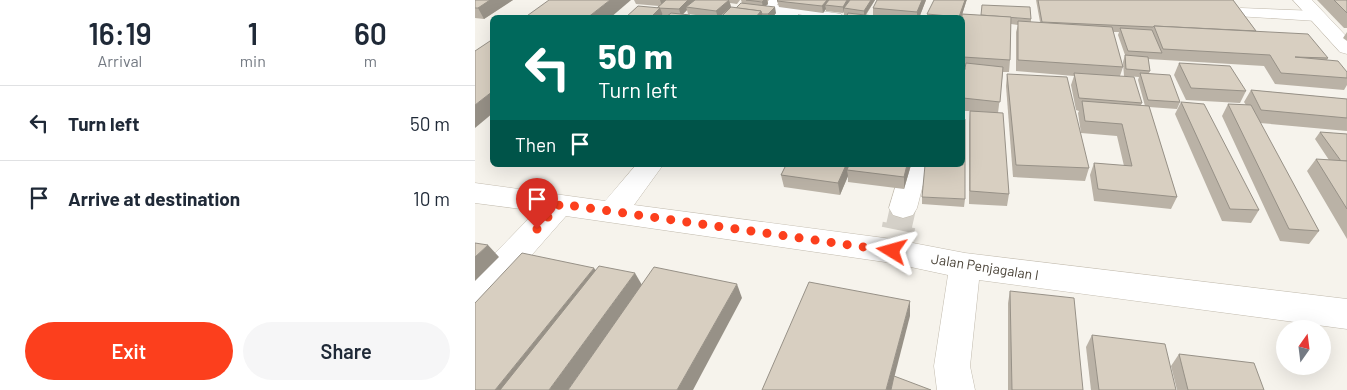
<!DOCTYPE html>
<style>
:root{--surface:#fff;--page:#f6f6f7;--text:#1f2937;--muted:#747a83;--line:#e0e1e3;--accent:#fc3f1d}
body{margin:0;font-family:Barlow,sans-serif;background:var(--page);color:var(--text);height:100vh;display:flex;flex-direction:column;font-size:19px;white-space:nowrap}
*{box-sizing:border-box;margin:0}
p{font-size:16px;color:var(--muted)}
.icon{flex:none;width:28px;height:28px;fill:none;stroke:currentColor;stroke-width:2;stroke-linecap:round;stroke-linejoin:round}
.map{position:relative;flex:1;overflow:hidden}
.side{display:flex;flex-direction:column;background:var(--surface);width:475px}
.side>*{flex:none}
.banner{position:absolute;left:15px;top:15px;width:475px;height:152px;border-radius:8px;box-shadow:0 5px 20px #0002;background:#00695c;color:#fff;overflow:hidden}
.needle{width:32px;rotate:14deg}
.fabs{position:absolute;left:801px;top:320px;display:grid;gap:10px}
.fabs a{display:grid;place-items:center;width:55px;height:55px;border-radius:50%;background:var(--surface);box-shadow:0 5px 20px #0002;font-size:25px}
.pin{position:absolute;display:grid;place-items:center;width:42px;height:42px;color:#fff;margin:-51px -21px;border-radius:50% 50% 50% 0;rotate:-45deg;box-shadow:0 0 5px #0007}
.pin .icon{rotate:45deg}
.me{position:absolute;width:55px;margin:-28px;rotate:278deg;stroke-linejoin:round;filter:drop-shadow(0 0 4px #0008)}
.turn{display:flex;align-items:center;gap:18px;height:105px;padding:0 25px;font-size:22px}
.turn .icon{width:65px;height:65px;stroke-width:2.5}
.turn b{display:block;font-size:35px;line-height:42px}
.then{display:flex;align-items:center;height:48px;padding:0 25px;background:#0003;gap:10px;font-size:19px}
.eta{display:flex;justify-content:space-evenly;align-items:center;height:85px;text-align:center}
.eta b{font-size:30px;font-weight:600;line-height:35px}
.primary-button{display:flex;gap:10px;margin-top:auto;padding:10px 25px}
.primary-button a{flex:1;height:58px;border-radius:30px;background:var(--accent);color:#fff;font-size:20px;font-weight:600;line-height:58px;text-align:center}
.primary-button a+a{background:var(--page);color:var(--text)}
ul{padding:0;list-style:none}
li{display:flex;align-items:center;gap:15px;height:75px;padding:0 25px;border-top:1px solid var(--line)}
li div{flex:1}
li b{display:block;font-size:19px}
li em{font-style:normal}
main{display:flex;flex:1;min-height:0}
.map>svg:first-child{display:block}
.lines{fill:none;stroke-linecap:round;stroke-linejoin:round}
.minor-tunnel-far1{stroke:#d4d0c8;stroke-width:26;stroke-dasharray:26 12;stroke-linecap:butt}
.minor-tunnel{stroke:#d4d0c8;stroke-width:33;stroke-dasharray:33 16;stroke-linecap:butt}
.service-casing{stroke:#c2bbae;stroke-width:1}
.minor-casing{stroke:#c2bbae;stroke-width:1}
.service{fill:#fff;fill-rule:evenodd}
.minor{fill:#fff;fill-rule:evenodd}
.wall{fill:#bab2a6;fill-rule:evenodd}
.shaded-wall{fill:#979187}
.building{fill:#d8cfc1;stroke:#979187}
.route{stroke:#fc3f1d;stroke-width:9;stroke-dasharray:0 16.2}
.labels{text-anchor:middle;stroke-width:5;stroke-linejoin:round;paint-order:stroke}
.street-label{font-size:14px;fill:#4b4439;stroke:#fff}
</style>
<main>
<section class="side">
<div class="eta">
<div><b>16:19</b><p>Arrival</p></div>
<div><b>1</b><p>min</p></div>
<div><b>60</b><p>m</p></div>
</div>
<ul>
<li><svg class="icon" aria-label="left" viewBox="0 0 24 24"><path d="M17 20v-9H6M10 6l-5 5 5 5"/></svg><div><b>Turn left</b></div><em>50 m</em></li>
<li><svg class="icon" aria-label="arrive" viewBox="0 0 24 24"><path d="M6 21V4h12l-3 4 3 4H6"/></svg><div><b>Arrive at destination</b></div><em>10 m</em></li>
</ul>
<div class="primary-button"><a>Exit</a><a>Share</a></div>
</section>
<div class="map">
<svg width="872" height="390" viewBox="0 0 872 390">
<rect width="100%" height="100%" fill="#f6f3ec"/>
<g class="lines">
<polyline class="minor-tunnel-far1" points="424,226 428,208"/>
<polyline class="minor-tunnel" points="423,230 424,225"/>
<defs>
<polygon id="service" points="766,8 842,11 848,13 850,16 848,19 842,21 761,16 758,13 761,10"/>
<g id="minor">
<path d="M288 0H306L302 5 360 13 366 14 369 18C350 18 294 23 283 7Z"/>
<polygon points="818,0 837,0 872,37 872,54 865,52"/>
<polygon points="161,165 188,165 159,205 417,239 490,253 872,299 872,329 504,280 495,366 500,390 462,390 459,366 473,275 417,263 91,216 12,306 0,310 0,274 61,211 0,203 0,183 130,201"/>
<polygon points="427,165 453,165 442,208 438,215 428,218 418,215 414,208"/>
</g>
</defs>
<use href="#service" class="service-casing"/>
<use href="#minor" class="minor-casing"/>
<use href="#service" class="service"/>
<use href="#minor" class="minor"/>
</g>
<g class="wall">
<polygon points="0,0 38,0 9,19 0,18"/>
<polygon points="159,0 265,0 262,4 255,3 256,7 244,18 213,14 212,10 207,15 215,15 216,18 190,18 193,15 188,15 182,8 184,6 161,4"/>
<polygon points="266,0 294,0 293,1 293,4 291,6 301,13 297,18 245,18 261,8 267,3"/>
<polygon points="303,0 400,0 391,15 398,16 398,8 451,0 444,18 371,18 372,15 369,15 369,12 368,13 351,11 351,9 348,13 304,7 302,1"/>
<path d="M561 0H758L781 31 853 58 852 60 872 72V85L869 90 800 84 789 66 673 59 675 71 674 73 705 102 702 109 674 107 702 197 696 209 619 201 615 175 619 163 649 166 642 136 606 133 603 113 604 111 601 110 596 85 599 76 541 71V32L543 25 536 24 535 60 534 72H528L523 113 534 194 532 206 494 204V123L495 111H488L487 14 556 19V22H565ZM638 32H644L643 35 650 55 648 62 649 76 664 77 663 80 670 106 666 105 667 103 645 76 648 67Z"/>
<polygon points="842,0 872,0 872,28 869,28"/>
<polygon points="491,2 486,18 452,18 452,14"/>
<polygon points="872,32 872,41 868,38"/>
<polygon points="704,63 771,91 765,103 711,100 699,75"/>
<polygon points="532,74 614,168 610,181 538,177 531,86"/>
<polygon points="776,90 872,99 872,131 785,123 844,231 834,244 805,241 747,116 753,104 771,105 769,102"/>
<polygon points="706,102 784,210 776,223 747,221 700,114"/>
<polygon points="845,132 872,134 872,239 832,171 841,159 854,160 840,139"/>
<polygon points="290,165 436,165 429,189 373,182 373,176 365,195 309,187 306,175 310,167"/>
<polygon points="447,197 490,199 489,207 447,204"/>
<polygon points="535,291 608,390 533,390 533,303"/>
<polygon points="617,335 701,390 616,390 611,347"/>
<polygon points="704,354 789,390 702,390 696,366"/>
</g>
<g class="shaded-wall">
<polygon points="15,0 38,0 9,19 3,8"/>
<polygon points="135,0 156,0 135,18 112,18"/>
<polygon points="185,0 195,0 187,6"/>
<polygon points="213,0 221,0 211,7 212,10 206,16 204,9"/>
<polygon points="254,0 256,7 243,18 241,11"/>
<polygon points="289,0 292,0 293,4 288,8 287,2"/>
<polygon points="352,0 357,0 350,5 351,9 348,13 347,6"/>
<polygon points="372,0 377,0 369,8 368,13 368,7"/>
<polygon points="396,0 400,0 389,17 389,11"/>
<polygon points="447,0 451,0 444,18 442,18 442,12"/>
<polygon points="490,0 492,0 491,2 486,18 484,18"/>
<polygon points="300,7 301,13 297,18 294,18 293,14"/>
<polygon points="185,8 189,18 175,18"/>
<polygon points="286,11 288,18 280,18"/>
<polygon points="18,91 18,113 0,128 0,105"/>
<polygon points="371,165 377,165 372,170 373,176 365,195 363,183"/>
<polygon points="432,165 436,165 429,189 429,177"/>
<polygon points="13,245 24,257 0,281 0,257"/>
<polygon points="119,268 128,280 42,390 20,390"/>
<polygon points="160,273 167,285 93,390 74,390"/>
<polygon points="262,284 267,298 218,390 202,390"/>
<polygon points="435,301 435,316 416,390 411,390"/>
</g>
<g class="building">
<polygon points="0,0 15,0 3,8 0,8"/>
<polygon points="74,0 135,0 112,18 49,18"/>
<polygon points="191,0 213,0 204,9 182,8"/>
<polygon points="220,0 254,0 241,11 211,7"/>
<polygon points="271,0 289,0 287,2"/>
<polygon points="303,0 352,0 347,6 302,1"/>
<polygon points="354,0 372,0 368,7 350,5"/>
<polygon points="375,0 396,0 389,11 369,8"/>
<polygon points="402,0 447,0 442,12 398,8"/>
<polygon points="459,0 490,0 484,17 452,14"/>
<polygon points="563,0 758,0 781,31 679,26 678,27 567,22"/>
<polygon points="859,0 872,0 872,13"/>
<polygon points="266,3 300,7 293,14 287,14 286,11 261,8"/>
<polygon points="507,5 555,7 556,19 506,15"/>
<polygon points="163,6 185,8 175,18 150,18"/>
<polygon points="256,7 286,11 280,18 245,18"/>
<polygon points="196,13 215,15 213,18 190,18"/>
<polygon points="373,13 407,17 371,18"/>
<polygon points="487,14 536,17 535,60 488,57"/>
<polygon points="323,15 348,18 321,18"/>
<polygon points="226,16 237,18 225,18"/>
<polygon points="543,21 637,27 648,67 543,60"/>
<polygon points="679,26 833,34 853,58 820,57 863,61 872,72 872,78 806,73 795,55 688,49"/>
<polygon points="645,28 677,30 687,53 653,51"/>
<polygon points="18,39 18,91 0,105 0,51"/>
<polygon points="650,55 673,57 675,71 651,69"/>
<polygon points="491,63 528,67 525,102 488,98 488,78"/>
<polygon points="704,63 755,66 771,91 716,88"/>
<polygon points="488,67 490,68 488,78"/>
<polygon points="599,73 659,77 667,103 604,98"/>
<polygon points="665,73 695,75 705,102 673,100"/>
<polygon points="532,74 592,77 614,168 541,165"/>
<polygon points="776,90 872,99 872,118 786,110"/>
<polygon points="607,101 674,106 702,197 623,189 619,163 657,166 647,124 610,121"/>
<polygon points="706,102 729,104 784,210 755,209"/>
<polygon points="753,104 776,105 844,231 814,229"/>
<polygon points="495,111 528,113 534,194 495,191"/>
<polygon points="488,119 490,119 490,199 447,197 450,165 488,165"/>
<polygon points="845,132 872,134 872,161 866,161"/>
<polygon points="841,159 872,161 872,209"/>
<polygon points="311,165 371,165 363,183 306,175"/>
<polygon points="374,165 432,165 429,177 372,170"/>
<polygon points="0,243 13,245 0,257"/>
<polygon points="47,253 119,268 20,390 0,390 0,303"/>
<polygon points="124,266 160,273 74,390 25,390"/>
<polygon points="179,267 262,284 202,390 93,390"/>
<polygon points="334,282 435,301 411,390 287,390"/>
<polygon points="535,291 599,298 608,390 537,390"/>
<polygon points="617,335 690,344 701,390 624,390"/>
<polygon points="704,354 779,363 789,390 713,390"/>
<polygon points="419,376 456,390 416,390"/>
</g>
<g class="lines">
<polyline class="route" points="62,229 85,204 417,251"/>
</g>
<g class="labels">
<g class="street-label">
<text transform="translate(510 267) rotate(9)" y="5">Jalan Penjagalan I</text>
</g>
</g>
</svg>
<div class="fabs">
<a><svg class="needle" viewBox="-14 -14 28 28"><path d="M0-13l5 13h-10z" fill="#e53935"/><path d="M0 13l5-13h-10z" fill="#747a83"/></svg></a>
</div>
<div class="pin" style="left:62px;top:229px;background:#d93025"><svg class="icon" aria-label="arrive" viewBox="0 0 24 24"><path d="M6 21V4h12l-3 4 3 4H6"/></svg></div>
<svg class="me" style="left:417px;top:251px" viewBox="-20 -20 40 40"><path d="M0-17L14 15 0 8-14 15z" fill="#fc3f1d" stroke="#fff" stroke-width="4"/></svg>
<div class="banner">
<div class="turn"><svg class="icon" aria-label="left" viewBox="0 0 24 24"><path d="M17 20v-9H6M10 6l-5 5 5 5"/></svg><div><b>50 m</b>Turn left</div></div>
<div class="then">Then<svg class="icon" aria-label="arrive" viewBox="0 0 24 24"><path d="M6 21V4h12l-3 4 3 4H6"/></svg></div>
</div>
</div>
</main>
